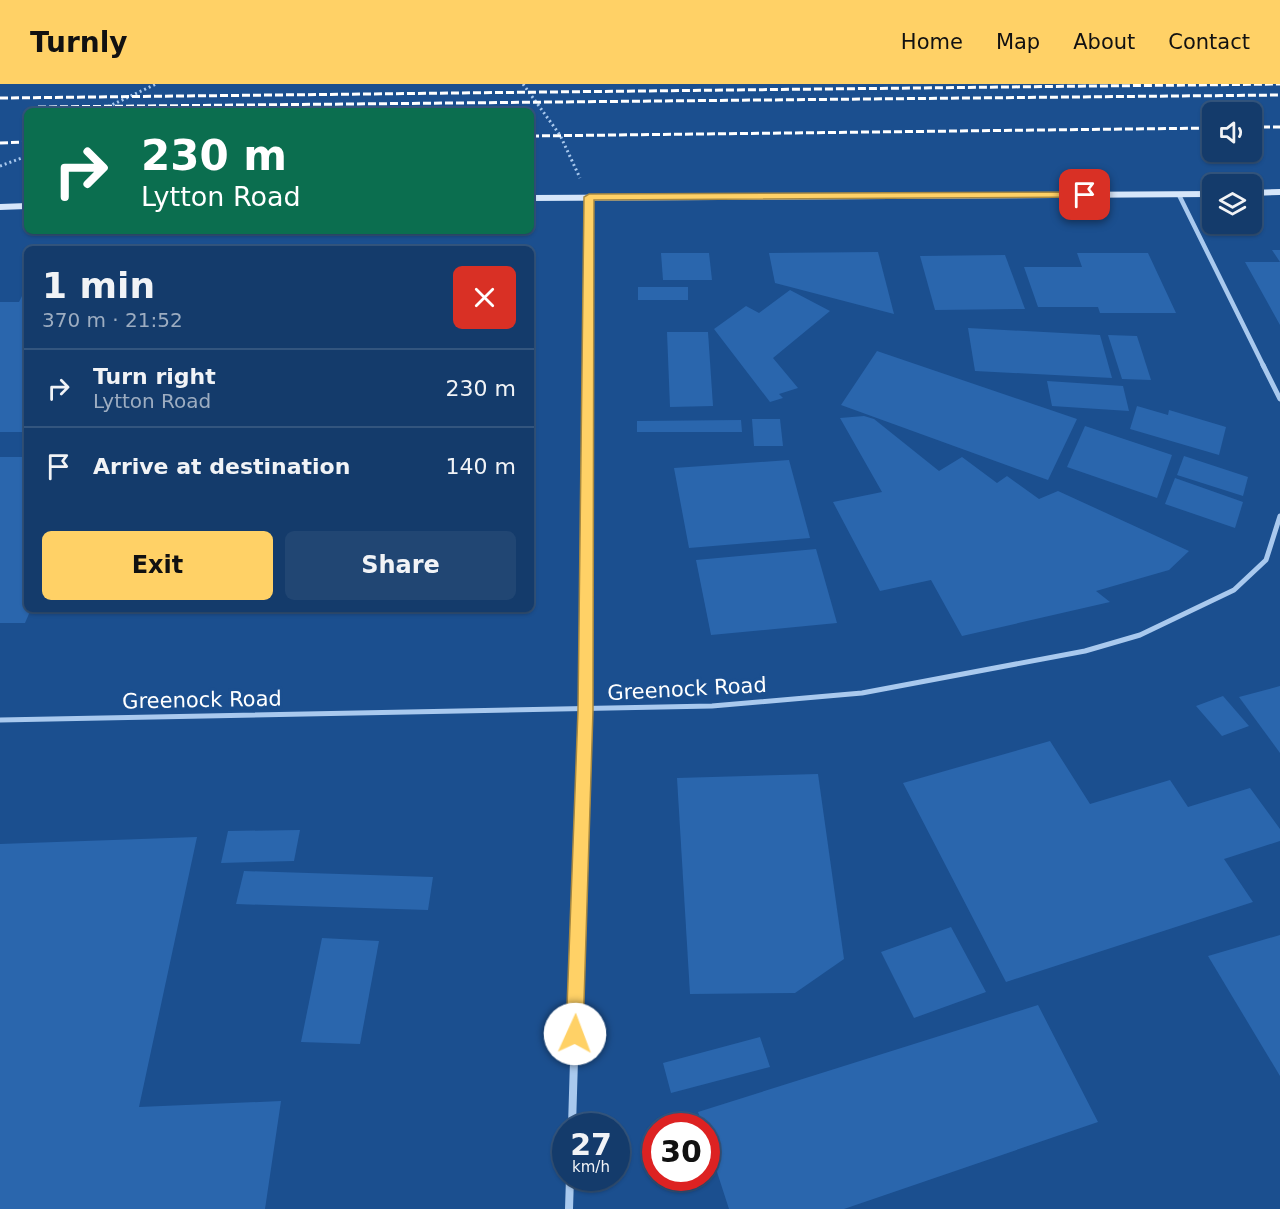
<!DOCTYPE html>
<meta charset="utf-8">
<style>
:root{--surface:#143b6b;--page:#214673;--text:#f1f3f6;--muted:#9dadc1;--line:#33557e;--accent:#ffd166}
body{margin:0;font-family:"DejaVu Sans",sans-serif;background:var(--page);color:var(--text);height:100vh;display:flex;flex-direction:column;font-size:22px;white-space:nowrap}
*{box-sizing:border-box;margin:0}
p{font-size:20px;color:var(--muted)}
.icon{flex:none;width:33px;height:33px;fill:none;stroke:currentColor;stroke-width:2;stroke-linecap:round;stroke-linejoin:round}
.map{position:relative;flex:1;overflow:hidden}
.drawer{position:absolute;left:24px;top:162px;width:510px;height:366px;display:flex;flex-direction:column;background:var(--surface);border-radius:9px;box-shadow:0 2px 4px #0004,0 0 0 2px var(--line)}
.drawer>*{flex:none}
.guide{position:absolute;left:24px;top:24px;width:510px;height:126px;border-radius:9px;box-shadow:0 2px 4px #0004,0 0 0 2px var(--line);background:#0b6e4f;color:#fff;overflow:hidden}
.buttons{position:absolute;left:1202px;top:18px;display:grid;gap:12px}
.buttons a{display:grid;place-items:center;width:60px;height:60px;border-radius:9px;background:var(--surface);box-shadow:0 2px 4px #0004,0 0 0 2px var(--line);font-size:30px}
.speed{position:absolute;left:552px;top:1029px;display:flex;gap:12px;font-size:30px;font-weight:700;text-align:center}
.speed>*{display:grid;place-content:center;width:78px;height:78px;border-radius:50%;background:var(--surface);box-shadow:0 2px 4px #0004,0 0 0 2px var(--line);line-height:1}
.speed small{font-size:15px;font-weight:400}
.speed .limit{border:9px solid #d22;background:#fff;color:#111}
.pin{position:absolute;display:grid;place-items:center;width:51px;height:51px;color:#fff;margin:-26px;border-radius:12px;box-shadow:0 3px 9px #0006}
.me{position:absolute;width:66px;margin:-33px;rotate:2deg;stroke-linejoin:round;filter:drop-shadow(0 0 4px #0008)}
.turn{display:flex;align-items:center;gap:21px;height:126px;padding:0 18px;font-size:27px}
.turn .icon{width:78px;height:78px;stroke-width:2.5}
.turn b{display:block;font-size:42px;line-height:51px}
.round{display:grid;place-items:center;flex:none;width:63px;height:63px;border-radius:9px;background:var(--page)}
.summary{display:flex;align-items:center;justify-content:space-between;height:102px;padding:0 18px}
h1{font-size:36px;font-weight:800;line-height:45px}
.primary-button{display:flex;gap:12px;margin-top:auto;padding:12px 18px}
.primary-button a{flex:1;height:69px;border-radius:9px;background:var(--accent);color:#111;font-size:24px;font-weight:800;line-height:69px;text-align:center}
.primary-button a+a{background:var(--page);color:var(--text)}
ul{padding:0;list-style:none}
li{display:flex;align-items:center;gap:18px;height:78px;padding:0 18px;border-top:2px solid var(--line)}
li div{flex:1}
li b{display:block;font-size:22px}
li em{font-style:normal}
header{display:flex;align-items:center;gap:36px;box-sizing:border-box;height:84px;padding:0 30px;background:var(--accent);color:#111}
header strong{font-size:28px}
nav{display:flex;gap:33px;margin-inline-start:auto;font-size:21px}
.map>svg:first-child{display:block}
.building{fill:#2a66ad}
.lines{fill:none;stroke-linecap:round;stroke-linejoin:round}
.path{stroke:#a9c9ee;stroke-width:3;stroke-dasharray:2 3;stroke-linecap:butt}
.street-far2{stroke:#a9c9ee;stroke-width:4.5}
.street-far1{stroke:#a9c9ee;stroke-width:5}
.street{stroke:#a9c9ee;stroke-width:8}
.secondary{fill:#d6e6fa;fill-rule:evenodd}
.rail{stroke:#fff;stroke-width:3;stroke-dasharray:8 3;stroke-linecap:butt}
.route{fill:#ffd166;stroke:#a68842;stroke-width:1.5}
.labels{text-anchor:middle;stroke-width:6;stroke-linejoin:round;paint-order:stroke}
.street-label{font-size:21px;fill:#fff;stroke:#1b4f8f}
</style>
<header>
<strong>Turnly</strong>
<nav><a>Home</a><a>Map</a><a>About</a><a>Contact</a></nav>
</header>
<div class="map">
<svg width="1280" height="1125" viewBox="0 0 1280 1125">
<rect width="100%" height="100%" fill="#1b4f8f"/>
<g class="building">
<polygon points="1272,166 1280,166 1280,241 1245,178 1280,178"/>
<polygon points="878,168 894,230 775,199 769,169"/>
<polygon points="661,169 709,169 712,196 663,196"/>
<polygon points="1077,169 1148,169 1176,229 1100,229 1098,223 1038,223 1024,183 1082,183"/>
<polygon points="1005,171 1025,225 935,226 920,172"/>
<polygon points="27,202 27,348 0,348 0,218 19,218"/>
<rect x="638" y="203" width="50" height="13"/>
<polygon points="790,206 830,227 773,274 798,304 779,310 783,314 770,318 714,245 746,222 759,229"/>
<polygon points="968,244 1100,251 1112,294 975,287"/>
<polygon points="667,248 708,248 713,322 670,323"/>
<polygon points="1108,251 1137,252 1151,296 1122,295"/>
<polygon points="877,267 1077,335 1048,396 841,321"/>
<polygon points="1047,297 1123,302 1129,327 1052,322"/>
<polygon points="1137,322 1168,331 1169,326 1226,343 1219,371 1130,345"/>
<polygon points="864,332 874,335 939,387 962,373 997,399 1007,392 1039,415 1058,407 1189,467 1169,486 1096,507 1110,518 962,552 931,496 880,507 833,418 882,408 840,334"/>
<polygon points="752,335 780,335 783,362 754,362"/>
<polygon points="741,336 742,348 637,348 637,337"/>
<polygon points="1085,342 1172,371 1157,414 1067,383"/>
<polygon points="1184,372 1248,393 1243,412 1177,391"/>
<polygon points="0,373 27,373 27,525 31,525 25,539 0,539"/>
<polygon points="789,376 810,454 689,464 674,384"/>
<polygon points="1175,394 1243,418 1235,444 1165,420"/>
<polygon points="816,465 837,539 711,551 696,476"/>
<polygon points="1280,602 1280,669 1239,613"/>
<polygon points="1223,612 1249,642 1222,652 1196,622"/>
<polygon points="1050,657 1090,720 1170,696 1188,723 1250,704 1280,745 1280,757 1224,775 1253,818 1006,898 903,699"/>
<polygon points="818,690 844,875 795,909 690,910 677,694"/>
<polygon points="300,746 294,777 221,779 228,747"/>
<polygon points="197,753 139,1023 281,1017 265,1125 0,1125 0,760"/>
<polygon points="244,787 433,793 428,826 236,820"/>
<polygon points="951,843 986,908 914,934 881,868"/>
<polygon points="1280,851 1280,992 1208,872"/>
<polygon points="322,854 379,857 360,960 301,958"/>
<polygon points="1038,921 1098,1038 844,1125 729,1125 706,1054 706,1042 703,1042 698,1028"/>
<polygon points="760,953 770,983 671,1009 663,979"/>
</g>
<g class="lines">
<g class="path">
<polyline points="523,0 560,51 580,94"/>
<polyline points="99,27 156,0"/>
<polyline points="0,82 27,72"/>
</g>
<g class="street-far2">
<polyline points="1179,111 1264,283"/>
<polyline points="588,283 589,113"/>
</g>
<g class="street-far1">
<polyline points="1263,281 1280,315"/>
<polyline points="0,636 712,622 862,609 1085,567 1140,551 1234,506 1266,476 1280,432"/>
<polyline points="584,649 588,281"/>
</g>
<g class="street">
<polyline points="572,1042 584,648"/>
<polyline points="569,1125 570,1094"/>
</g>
<g class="secondary">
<polygon points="1280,105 1280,111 1251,112 1251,106"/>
<polygon points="1212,107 1212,113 531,117 531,111"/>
<polygon points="27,119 27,125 0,126 0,120"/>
</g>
<g class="rail">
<polyline points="0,14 1280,0"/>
<polyline points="38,23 1280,11"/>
<polyline points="1251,43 1280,43"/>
<polyline points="531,52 1212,44"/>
<polyline points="0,59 27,58"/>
</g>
</g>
<polygon class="route" points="1085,108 1090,111 1088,113 594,116 593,626 583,950 581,956 575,959 569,956 566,950 578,626 584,113 589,110"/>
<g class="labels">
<g class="street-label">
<text transform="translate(687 605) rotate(-3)" y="7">Greenock Road</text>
<text transform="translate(202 616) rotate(-1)" y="7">Greenock Road</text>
</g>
</g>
</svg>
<div class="buttons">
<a><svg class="icon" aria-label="sound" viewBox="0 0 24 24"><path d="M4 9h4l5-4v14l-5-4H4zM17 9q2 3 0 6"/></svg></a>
<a><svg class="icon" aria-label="layers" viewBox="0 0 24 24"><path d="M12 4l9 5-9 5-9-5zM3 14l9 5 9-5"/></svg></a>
</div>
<div class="speed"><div>27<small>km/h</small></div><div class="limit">30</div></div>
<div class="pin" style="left:1085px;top:111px;background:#d93025"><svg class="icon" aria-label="arrive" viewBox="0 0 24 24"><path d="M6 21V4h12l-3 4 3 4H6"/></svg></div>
<svg class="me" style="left:575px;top:950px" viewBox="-20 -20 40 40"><circle r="19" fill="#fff"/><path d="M0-13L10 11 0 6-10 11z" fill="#ffd166"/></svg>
<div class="guide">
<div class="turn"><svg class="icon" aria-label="right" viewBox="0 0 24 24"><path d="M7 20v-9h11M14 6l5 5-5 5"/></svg><div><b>230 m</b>Lytton Road</div></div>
</div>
<section class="drawer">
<div class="summary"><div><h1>1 min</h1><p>370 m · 21:52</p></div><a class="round" style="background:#d93025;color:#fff"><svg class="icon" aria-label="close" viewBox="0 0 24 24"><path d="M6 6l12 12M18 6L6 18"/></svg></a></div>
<ul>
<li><svg class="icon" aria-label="right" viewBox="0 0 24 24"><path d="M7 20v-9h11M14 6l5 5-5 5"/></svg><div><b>Turn right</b><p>Lytton Road</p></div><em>230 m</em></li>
<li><svg class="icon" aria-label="arrive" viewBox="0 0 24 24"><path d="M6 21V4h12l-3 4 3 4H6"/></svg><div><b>Arrive at destination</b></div><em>140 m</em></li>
</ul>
<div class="primary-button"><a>Exit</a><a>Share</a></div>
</section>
</div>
